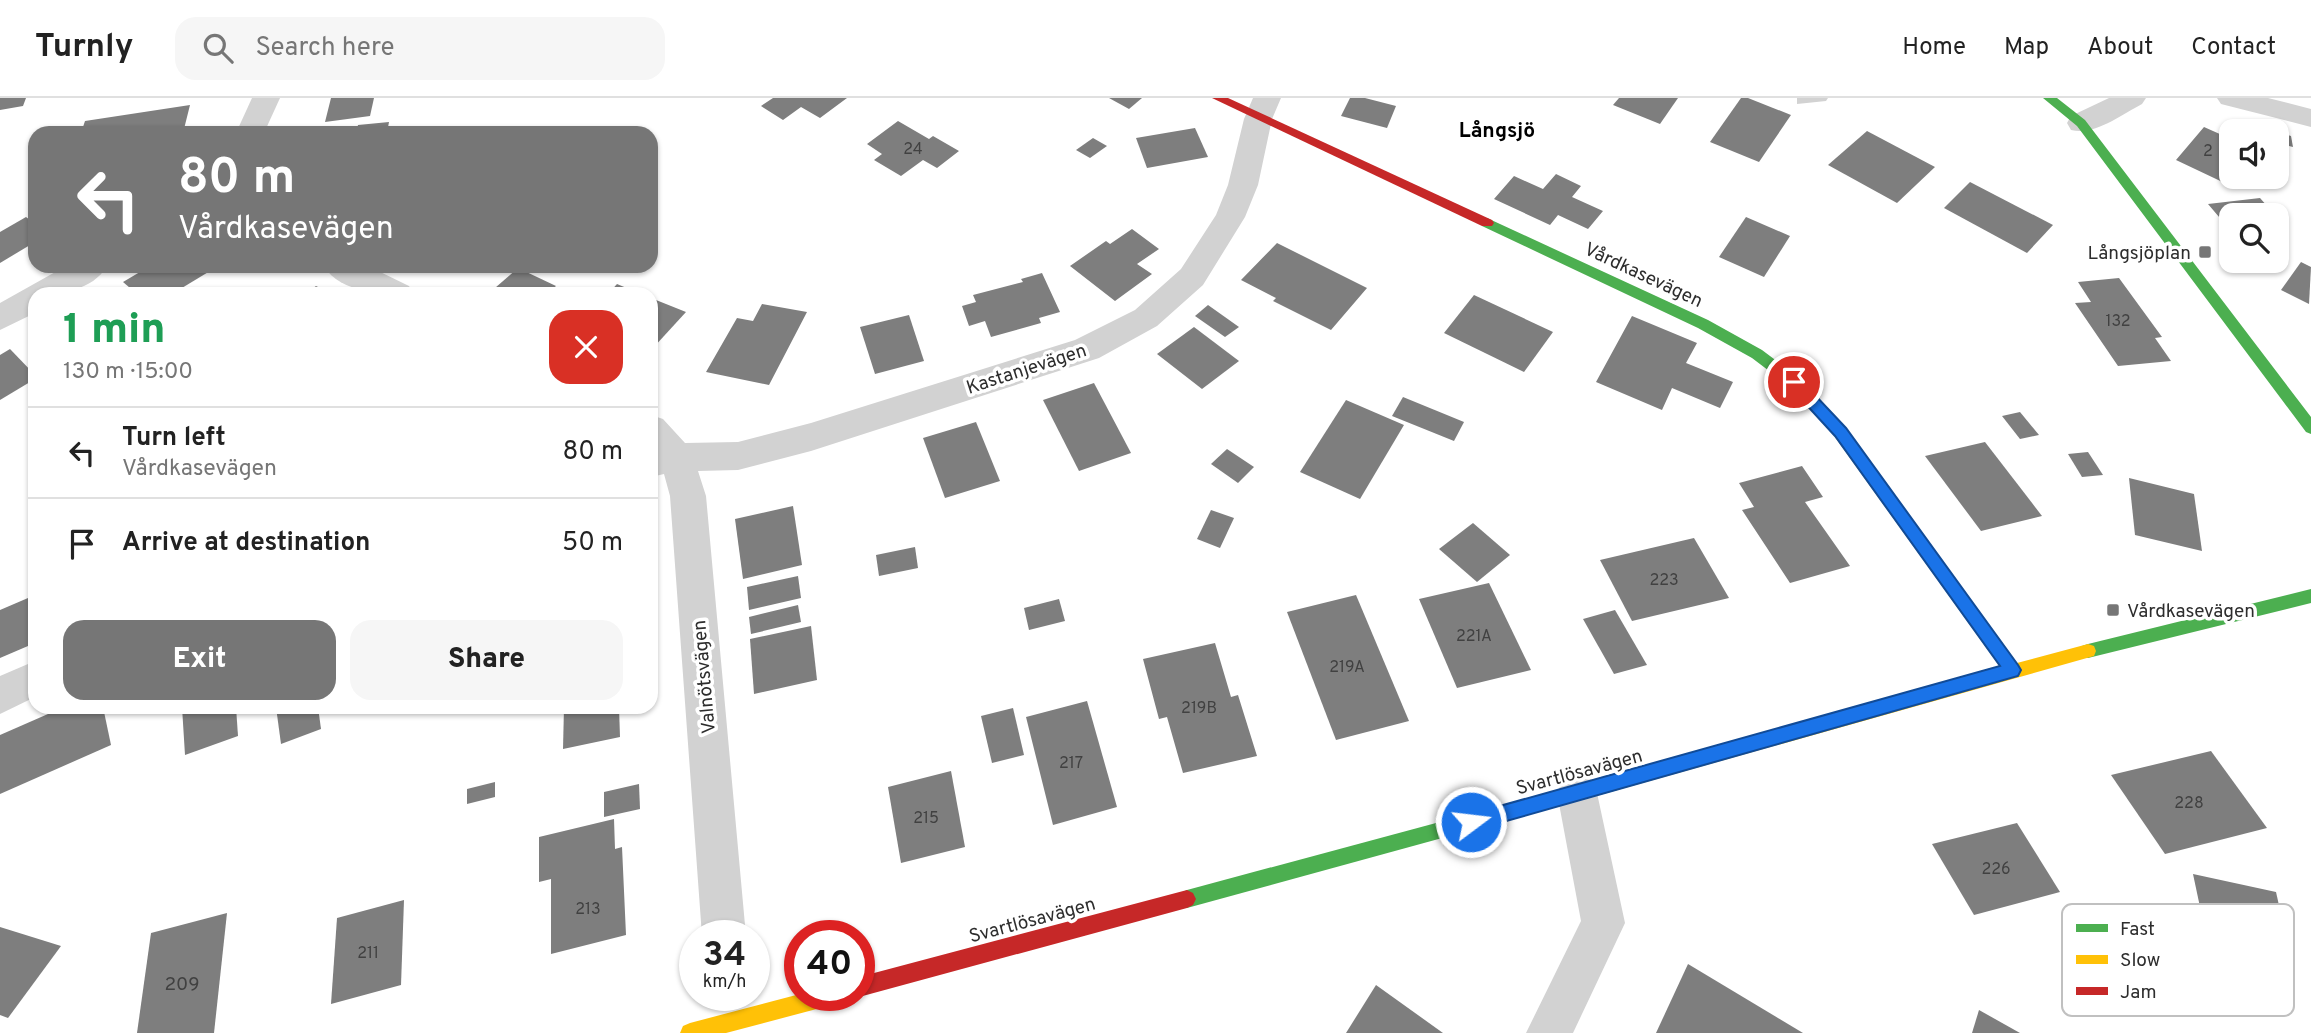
<!DOCTYPE html>
<meta charset="utf-8">
<style>
:root{--surface:#fff;--page:#f6f6f6;--text:#222;--muted:#767676;--line:#e0e0e0;--accent:#767676}
body{margin:0;font-family:Overpass,sans-serif;background:var(--page);color:var(--text);height:100vh;display:flex;flex-direction:column;font-size:26px;white-space:nowrap}
*{box-sizing:border-box;margin:0}
p{font-size:23px;color:var(--muted)}
.icon{flex:none;width:38px;height:38px;fill:none;stroke:currentColor;stroke-width:2;stroke-linecap:round;stroke-linejoin:round}
.map{position:relative;flex:1;overflow:hidden}
.side{position:absolute;left:28px;top:189px;width:630px;height:427px;display:flex;flex-direction:column;background:var(--surface);border-radius:21px;box-shadow:0 2px 5px #0004}
.side>*{flex:none}
.hud{position:absolute;left:28px;top:28px;width:630px;height:147px;border-radius:21px;box-shadow:0 2px 5px #0004;background:#767676;color:#fff;overflow:hidden}
.tools{position:absolute;left:2219px;top:21px;display:grid;gap:14px}
.tools a{display:grid;place-items:center;width:70px;height:70px;border-radius:14px;background:var(--surface);box-shadow:0 2px 5px #0004;font-size:35px}
.speed{position:absolute;left:679px;top:822px;display:flex;gap:14px;font-size:35px;font-weight:700;text-align:center}
.speed>*{display:grid;place-content:center;width:91px;height:91px;border-radius:50%;background:var(--surface);box-shadow:0 2px 5px #0004;line-height:1}
.speed small{font-size:18px;font-weight:400}
.speed .limit{border:10px solid #d22;background:#fff;color:#111}
.pin{position:absolute;display:grid;place-items:center;width:60px;height:60px;color:#fff;margin:-30px;border:4px solid #fff;border-radius:50%;box-shadow:0 2px 7px #0007}
.me{position:absolute;width:77px;margin:-38px;rotate:75deg;stroke-linejoin:round;filter:drop-shadow(0 0 5px #0008)}
.turn{display:flex;align-items:center;gap:24px;height:147px;padding:0 35px;font-size:32px}
.turn .icon{width:91px;height:91px;stroke-width:2.5}
.turn b{display:block;font-size:49px;line-height:60px}
.round{display:grid;place-items:center;flex:none;width:74px;height:74px;border-radius:21px;background:var(--page)}
.summary{display:flex;align-items:center;justify-content:space-between;height:119px;padding:0 35px}
h1{font-size:42px;font-weight:800;line-height:52px;color:#1e9e55}
.button{display:flex;gap:14px;margin-top:auto;padding:14px 35px}
.button a{flex:1;height:80px;border-radius:21px;background:var(--accent);color:#fff;font-size:28px;font-weight:800;line-height:80px;text-align:center}
.button a+a{background:var(--page);color:var(--text)}
ul{padding:0;list-style:none}
li{display:flex;align-items:center;gap:21px;height:91px;padding:0 35px;border-top:2px solid var(--line)}
li div{flex:1}
li b{display:block;font-size:26px}
li em{font-style:normal}
header{display:flex;align-items:center;gap:42px;box-sizing:border-box;height:98px;padding:0 35px;background:var(--surface);border-bottom:2px solid var(--line)}
header strong{font-size:33px}
nav{display:flex;gap:38px;margin-inline-start:auto;font-size:24px}
.search{width:490px;height:63px;background:var(--page);display:flex;align-items:center;gap:18px;box-sizing:border-box;padding:0 24px;border-radius:21px;color:var(--muted);font-size:26px}
.map>svg:first-child{display:block}
.building{fill:#7e7e7e}
.lines{fill:none;stroke-linecap:round;stroke-linejoin:round}
.lane{fill:#d2d2d2;fill-rule:evenodd}
.street{fill:#d2d2d2;fill-rule:evenodd}
.fast{fill:#4caf50;fill-rule:evenodd}
.slow{fill:#ffc107;fill-rule:evenodd}
.jam{fill:#c62828;fill-rule:evenodd}
.route{fill:#1a73e8;stroke:#114b97;stroke-width:2}
.poi-dot{fill:#767676;stroke:#fff;stroke-width:2.5}
.labels{text-anchor:middle;stroke-width:7;stroke-linejoin:round;paint-order:stroke}
.number-label{font-size:16px;fill:#414141}
.poi-label{font-size:19px;fill:#2d2d2d;stroke:#fff;text-anchor:end}
.street-label{font-size:19px;fill:#2d2d2d;stroke:#fff}
.near-number-label{font-size:19px;fill:#414141}
.far-district-label{font-size:21px;font-weight:bold;fill:#000;stroke:#fff}
.key{fill:#fff;stroke:#c0c0c0;stroke-width:2}
.key-label{font-size:19px;fill:#2d2d2d}
</style>
<header>
<strong>Turnly</strong>
<div class="search"><svg class="icon" aria-label="search" viewBox="0 0 24 24"><circle cx="10" cy="10" r="6"/><path d="M15 15l6 6"/></svg>Search here</div>
<nav><a>Home</a><a>Map</a><a>About</a><a>Contact</a></nav>
</header>
<div class="map">
<svg width="2311" height="935" viewBox="0 0 2311 935">
<rect width="100%" height="100%" fill="#fff"/>
<g class="building">
<polygon points="0,0 26,0 23,8 0,12"/>
<polygon points="331,0 374,0 370,18 325,24"/>
<polygon points="773,0 847,0 820,20 801,9 783,22 761,8"/>
<polygon points="1109,0 1142,0 1129,11"/>
<polygon points="1350,0 1365,0 1396,8 1387,30 1341,18"/>
<polygon points="1619,0 1678,0 1660,26 1613,7"/>
<polygon points="1741,0 1748,0 1791,17 1759,64 1710,44"/>
<polygon points="190,7 184,31 160,35 81,35 85,23"/>
<polygon points="898,23 929,41 933,38 959,53 937,70 923,62 901,78 874,62 882,56 867,46"/>
<polygon points="389,24 387,35 356,35 358,27"/>
<polygon points="2204,29 2231,41 2231,79 2241,79 2233,89 2176,62"/>
<polygon points="1195,30 1208,59 1147,70 1136,40"/>
<polygon points="1867,33 1935,69 1897,105 1828,67"/>
<polygon points="2277,34 2291,38 2293,49 2277,45"/>
<polygon points="1093,40 1107,48 1090,60 1076,52"/>
<polygon points="1556,76 1581,88 1572,99 1603,113 1588,131 1558,117 1550,127 1494,101 1514,78 1543,91"/>
<polygon points="1970,84 2053,127 2027,155 1944,110"/>
<polygon points="2260,100 2275,117 2231,117 2231,126 2225,126 2208,106"/>
<polygon points="26,119 35,126 35,144 0,165 0,134"/>
<polygon points="1746,119 1790,138 1764,179 1719,159"/>
<polygon points="1132,131 1159,151 1137,166 1152,176 1115,203 1070,168 1106,143 1110,146"/>
<polygon points="1277,145 1367,190 1331,232 1273,203 1276,200 1241,182"/>
<polygon points="2301,164 2311,169 2309,206 2281,192"/>
<polygon points="150,168 204,168 210,173 172,196 137,196 123,184"/>
<polygon points="518,170 556,188 547,196 488,196"/>
<polygon points="1042,175 1060,214 1039,220 1041,225 991,239 985,223 969,228 962,208 976,204 973,197 1023,184 1021,181"/>
<polygon points="2119,180 2162,239 2155,240 2171,263 2118,268 2075,205 2091,204 2078,184"/>
<polygon points="617,186 641,196 608,196"/>
<polygon points="316,188 332,196 305,196"/>
<polygon points="1474,197 1553,234 1524,274 1444,235"/>
<polygon points="651,200 686,214 653,250 651,249"/>
<polygon points="762,206 807,214 769,287 706,274 737,220 753,223"/>
<polygon points="1208,207 1239,229 1225,239 1195,218"/>
<polygon points="909,217 924,263 875,276 860,229"/>
<polygon points="1632,218 1697,245 1686,265 1733,284 1720,310 1672,290 1662,312 1596,284"/>
<polygon points="1194,229 1239,263 1202,291 1157,256"/>
<polygon points="10,251 35,277 35,281 0,302 0,257"/>
<polygon points="1094,285 1131,355 1079,373 1043,302"/>
<polygon points="1403,299 1464,324 1454,343 1392,318"/>
<polygon points="1346,302 1404,327 1360,401 1300,374"/>
<polygon points="2020,314 2039,337 2020,341 2002,318"/>
<polygon points="976,324 1000,383 945,400 923,340"/>
<polygon points="1985,344 2042,418 1981,433 1925,358"/>
<polygon points="1227,351 1254,369 1238,385 1211,366"/>
<polygon points="2088,354 2103,377 2082,379 2068,356"/>
<polygon points="1802,368 1823,399 1805,404 1850,468 1790,485 1742,412 1754,409 1739,385"/>
<polygon points="2129,380 2194,396 2202,453 2135,437"/>
<polygon points="793,408 802,467 743,481 735,421"/>
<polygon points="1211,412 1234,420 1220,450 1197,441"/>
<polygon points="1473,425 1510,457 1477,484 1439,451"/>
<polygon points="1694,440 1729,500 1632,523 1600,462"/>
<polygon points="915,449 918,470 879,478 876,457"/>
<polygon points="798,478 801,500 749,512 747,489"/>
<polygon points="1489,485 1531,572 1457,590 1419,501"/>
<polygon points="35,497 35,545 0,560 0,512"/>
<polygon points="1356,497 1409,623 1336,642 1287,514"/>
<polygon points="1059,501 1065,523 1029,532 1024,510"/>
<polygon points="798,507 801,524 751,536 749,519"/>
<polygon points="1615,512 1647,567 1614,576 1583,521"/>
<polygon points="811,528 817,582 754,596 750,541"/>
<polygon points="1215,545 1231,599 1238,597 1257,658 1183,675 1167,619 1159,621 1143,561"/>
<polygon points="1087,603 1117,709 1053,727 1026,619"/>
<polygon points="64,609 103,609 111,647 0,696 0,637"/>
<polygon points="182,609 236,609 238,638 185,657"/>
<polygon points="276,609 318,609 321,631 281,646"/>
<polygon points="564,609 619,609 620,639 563,651"/>
<polygon points="1013,610 1024,657 992,665 981,618"/>
<polygon points="2211,653 2267,730 2165,756 2111,677"/>
<polygon points="951,673 965,749 901,765 888,689"/>
<polygon points="495,684 495,699 467,706 467,691"/>
<polygon points="639,686 640,711 604,719 604,694"/>
<polygon points="614,721 615,751 622,749 626,837 551,856 551,781 539,784 539,739"/>
<polygon points="2017,725 2060,794 1974,817 1932,746"/>
<polygon points="2193,776 2276,794 2291,861 2207,842"/>
<polygon points="404,802 401,887 331,906 337,820"/>
<polygon points="227,815 214,935 137,935 151,835"/>
<polygon points="0,829 61,848 8,920 0,917"/>
<polygon points="1688,866 1803,935 1656,935"/>
<polygon points="1376,887 1443,935 1346,935"/>
<polygon points="1979,912 2020,935 1972,935"/>
</g>
<g class="lines">
<polygon class="lane" points="1797,0 1828,0 1826,3 1797,6"/>
<g class="street">
<polygon points="252,0 280,0 264,35 236,35"/>
<polygon points="1253,0 1281,0 1272,21 1258,87 1245,119 1203,187 1157,228 1099,260 811,353 738,372 698,373 706,398 746,838 702,838 670,398 664,376 651,379 651,317 663,321 685,345 738,344 811,325 1075,242 1135,212 1181,171 1216,117 1228,87 1244,21"/>
<path d="M2109 0H2146L2142 6C2121 17 2094 38 2071 32L2067 25 2071 18Z"/>
<polygon points="2217,0 2268,0 2311,11 2311,29 2221,6"/>
<path d="M66 168H107C92 193 61 196 35 196V215L0 232V205Z"/>
<path d="M324 168H368L409 188 414 196C386 196 340 196 324 168Z"/>
<polygon points="35,563 35,599 0,616 0,578"/>
<polygon points="1577,676 1591,681 1597,695 1625,825 1573,935 1526,935 1581,823 1557,695 1563,681"/>
</g>
<g class="fast">
<polygon points="2043,0 2057,0 2085,22 2311,319 2311,336 2306,334 2077,28"/>
<polygon points="1487,120 1708,222 1762,252 1799,280 1837,320 1839,324 1837,328 1827,328 1789,288 1752,260 1698,230 1482,128 1482,122"/>
<polygon points="2311,491 2311,505 2088,560 2082,558 2080,553 2082,548 2088,546"/>
<polygon points="1614,677 1620,679 1623,685 1620,691 1614,693 1187,810 1181,807 1178,801 1181,795 1187,792"/>
</g>
<g class="slow">
<polygon points="1832,318 1837,320 2017,565 2088,546 2094,548 2096,553 2094,558 1614,693 1608,691 1605,685 1608,679 1614,677 2001,570 1827,328 1825,324"/>
<polygon points="800,896 838,898 835,905 828,908 726,935 680,935 683,928 690,925"/>
</g>
<g class="jam">
<polygon points="1212,0 1228,0 1492,122 1494,125 1492,128 1482,128"/>
<polygon points="1187,792 1193,795 1196,801 1193,807 1187,810 859,899 857,898 859,898 859,879"/>
</g>
</g>
<polygon class="route" points="1794,278 1799,280 1846,330 2018,567 2021,572 2018,578 1471,733 1465,730 1462,724 1465,718 1471,716 2000,568 1835,338 1789,288 1787,284"/>
<g class="poi-dot">
<rect x="2198" y="147" width="14" height="14" rx="3.5"/>
<rect x="2106" y="505" width="14" height="14" rx="3.5"/>
</g>
<g class="labels">
<g class="number-label">
<text x="913" y="56">24</text>
<text x="2208" y="58">2</text>
<text x="2118" y="228">132</text>
<text x="1664" y="487">223</text>
<text x="1474" y="543">221A</text>
<text x="1347" y="574">219A</text>
<text x="1199" y="615">219B</text>
<text x="1071" y="670">217</text>
<text x="2189" y="710">228</text>
<text x="926" y="725">215</text>
<text x="1996" y="776">226</text>
<text x="588" y="816">213</text>
<text x="368" y="860">211</text>
</g>
<g class="poi-label">
<text x="2191" y="161">Långsjöplan</text>
<text x="2127" y="519" text-anchor="start">Vårdkasevägen</text>
</g>
<g class="street-label">
<text transform="translate(1644 176) rotate(25)" y="7">Vårdkasevägen</text>
<text transform="translate(1026 270) rotate(-18)" y="7">Kastanjevägen</text>
<text transform="translate(703 579) rotate(-95)" y="7">Valnötsvägen</text>
<text transform="translate(1579 673) rotate(-15)" y="7">Svartlösavägen</text>
<text transform="translate(1032 821) rotate(-15)" y="7">Svartlösavägen</text>
</g>
<g class="near-number-label">
<text x="182" y="892">209</text>
</g>
<g class="far-district-label">
<text x="1497" y="39">Långsjö</text>
</g>
</g>
<rect x="2062" y="806" width="232" height="112" rx="10" class="key"/>
<rect x="2076" y="826" width="32" height="8" fill="#4caf50"/>
<rect x="2076" y="857" width="32" height="9" fill="#ffc107"/>
<rect x="2076" y="889" width="32" height="8" fill="#c62828"/>
<g class="key-label">
<text x="2120" y="837">Fast</text>
<text x="2120" y="868">Slow</text>
<text x="2120" y="900">Jam</text>
</g>
</svg>
<div class="tools">
<a><svg class="icon" aria-label="sound" viewBox="0 0 24 24"><path d="M4 9h4l5-4v14l-5-4H4zM17 9q2 3 0 6"/></svg></a>
<a><svg class="icon" aria-label="search" viewBox="0 0 24 24"><circle cx="10" cy="10" r="6"/><path d="M15 15l6 6"/></svg></a>
</div>
<div class="speed"><div>34<small>km/h</small></div><div class="limit">40</div></div>
<div class="pin" style="left:1794px;top:284px;background:#d93025"><svg class="icon" aria-label="arrive" viewBox="0 0 24 24"><path d="M6 21V4h12l-3 4 3 4H6"/></svg></div>
<svg class="me" style="left:1471px;top:724px" viewBox="-20 -20 40 40"><circle r="17" fill="#1a73e8" stroke="#fff" stroke-width="3"/><path d="M0-11L8 9 0 5-8 9z" fill="#fff"/></svg>
<div class="hud">
<div class="turn"><svg class="icon" aria-label="left" viewBox="0 0 24 24"><path d="M17 20v-9H6M10 6l-5 5 5 5"/></svg><div><b>80 m</b>Vårdkasevägen</div></div>
</div>
<section class="side">
<div class="summary"><div><h1>1 min</h1><p>130 m · 15:00</p></div><a class="round" style="background:#d93025;color:#fff"><svg class="icon" aria-label="close" viewBox="0 0 24 24"><path d="M6 6l12 12M18 6L6 18"/></svg></a></div>
<ul>
<li><svg class="icon" aria-label="left" viewBox="0 0 24 24"><path d="M17 20v-9H6M10 6l-5 5 5 5"/></svg><div><b>Turn left</b><p>Vårdkasevägen</p></div><em>80 m</em></li>
<li><svg class="icon" aria-label="arrive" viewBox="0 0 24 24"><path d="M6 21V4h12l-3 4 3 4H6"/></svg><div><b>Arrive at destination</b></div><em>50 m</em></li>
</ul>
<div class="button"><a>Exit</a><a>Share</a></div>
</section>
</div>
